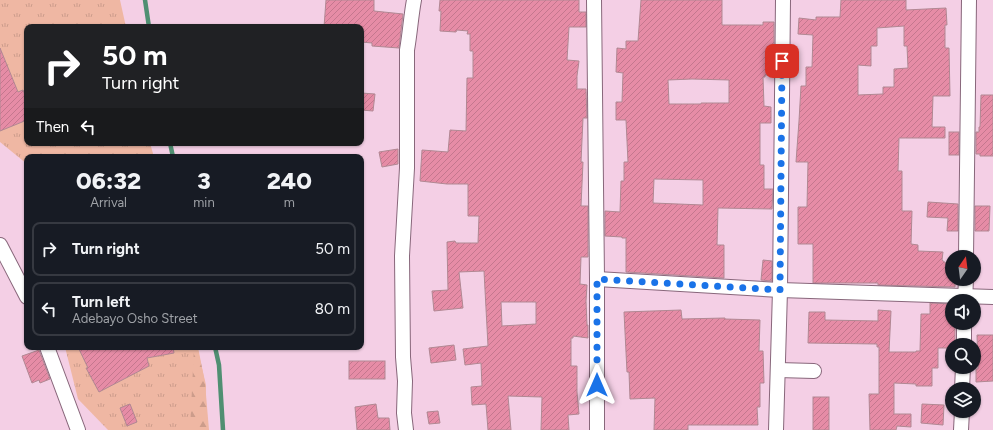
<!DOCTYPE html>
<style>
:root{--surface:#171b24;--page:#242831;--text:#f1f3f6;--muted:#9ea1a6;--line:#363941}
body{margin:0;font-family:Figtree,sans-serif;background:var(--page);color:var(--text);height:100vh;display:flex;flex-direction:column;font-size:15px;white-space:nowrap}
*{box-sizing:border-box;margin:0}
p{font-size:13px;color:var(--muted)}
.icon{flex:none;width:22px;height:22px;fill:none;stroke:currentColor;stroke-width:2;stroke-linecap:round;stroke-linejoin:round}
.map{position:relative;flex:1;overflow:hidden}
.drawer{position:absolute;left:24px;top:154px;width:340px;height:196px;display:flex;flex-direction:column;background:var(--surface);border-radius:8px;box-shadow:0 1px 3px #0004}
.drawer>*{flex:none}
.hud{position:absolute;left:24px;top:24px;width:340px;height:122px;border-radius:8px;box-shadow:0 1px 3px #0004;background:#202124;color:#fff;overflow:hidden}
.needle{width:26px;rotate:14deg}
.fabs{position:absolute;left:945px;top:250px;display:grid;gap:8px}
.fabs a{display:grid;place-items:center;width:36px;height:36px;border-radius:50%;background:var(--surface);box-shadow:0 1px 3px #0004;font-size:20px}
.pin{position:absolute;display:grid;place-items:center;width:34px;height:34px;color:#fff;margin:-17px;border-radius:8px;box-shadow:0 2px 6px #0006}
.me{position:absolute;width:44px;margin:-22px;rotate:0deg;stroke-linejoin:round;filter:drop-shadow(0 0 3px #0008)}
.turn{display:flex;align-items:center;gap:14px;height:84px;padding:0 12px;font-size:18px}
.turn .icon{width:52px;height:52px;stroke-width:2.5}
.turn b{display:block;font-size:28px;line-height:34px}
.then{display:flex;align-items:center;height:38px;padding:0 12px;background:#0003;gap:8px;font-size:15px}
.eta{display:flex;justify-content:space-evenly;align-items:center;height:68px;text-align:center}
.eta b{font-size:24px;font-weight:800;line-height:28px}
ul{padding:0;list-style:none}
li{display:flex;align-items:center;gap:12px;height:54px;margin:0 8px 6px;padding:0 4px;border:2px solid var(--line);border-radius:8px}
li div{flex:1}
li b{display:block;font-size:15px}
li em{font-style:normal}
.map>svg:first-child{display:block}
.grass{fill:url(#grass-tufts)}
.forest{fill:url(#forest-firs)}
.lines{fill:none;stroke-linecap:round;stroke-linejoin:round}
.stream{stroke:#508f72;stroke-width:4.5}
.building{fill:url(#building-hatch);stroke:#b18893;fill-rule:evenodd}
.minor-casing{stroke:#88677b;stroke-width:16}
.minor{stroke:#fff;stroke-width:14}
.route{stroke:#1a73e8;stroke-width:7;stroke-dasharray:0 12.6}
</style>
<div class="map">
<svg width="993" height="430" viewBox="0 0 993 430">
<defs>
<pattern id="grass-tufts" width="24" height="20" patternUnits="userSpaceOnUse"><rect width="24" height="20" fill="#efb7a3"/><path d="M3 7l-1-3M5 7V3M7 7l1-3M15 17l-1-3M17 17v-4M19 17l1-3" fill="none" stroke="#cc9c8b"/></pattern>
<pattern id="forest-firs" width="22" height="20" patternUnits="userSpaceOnUse"><rect width="22" height="20" fill="#efb7a3"/><path d="M5 1l3.5 6h-7zM16 11l3.5 6h-7z" fill="#cc9c8b"/></pattern>
<pattern id="building-hatch" width="6" height="6" patternUnits="userSpaceOnUse"><rect width="6" height="6" fill="#e68ca6"/><path d="M-1 1l2-2M0 6l6-6M5 7l2-2" fill="none" stroke="#c4778e"/></pattern>
</defs>
<rect width="100%" height="100%" fill="#f4cfe5"/>
<g class="grass">
<polygon points="0,0 120,0 126,27 27,27 27,143 150,143 154,157 27,157 27,164 0,142"/>
<polygon points="65,347 197,347 206,385 205,430 108,430 78,399"/>
</g>
<polygon class="forest" points="194,347 198,347 205,383 209,430 190,430"/>
<g class="lines">
<g class="stream">
<polyline points="145,0 149,27"/>
<polyline points="170,143 173,157"/>
<polyline points="215,347 219,365 223,430"/>
</g>
</g>
<g class="building">
<polygon points="326,0 374,0 374,11 403,14 399,48 372,46 372,43 361,42 361,27 324,27"/>
<path d="M440 0H579V12H586V27H569L567 60 579 61 577 76V89H586L587 118H583L581 162H583L581 206H588V257H581L580 284 587 285 586 301 587 325H588V338L573 336V338H571V366H577V392L579 414 568 415 569 430H541L542 397 508 396 511 430H488L486 404 472 405 471 387 482 386 481 363 465 365 463 349 488 346 484 271 459 272 463 308 434 311 432 291 448 290 447 242 455 241 456 243H478L479 216H468V184H447L420 181 422 150 448 152 450 130 466 131 467 78H473V51H470V34H467L468 31 457 30 456 32 440 31 441 11H439ZM501 302H536V324L502 326Z"/>
<path d="M641 0H722V25H763V22H774V75H765V77H763L764 106 771 107V123H760V165H764V189H773L772 209 718 208 717 245H724V278L626 272V238H622V237L605 236V211L620 212 621 181H624V162H628L626 120H616V102H622L623 73 616 72 617 48 626 49V41H638ZM692 79 729 80V103H701V104H669L668 80ZM654 179 703 180V205L653 203Z"/>
<path d="M841 0H906V10L946 8 947 25H945V48H949L950 96H933L932 127H945V138H899L898 171H902V211H912L911 244 918 245V251L943 252 942 260 952 268V279H955V287L878 285V283H813V244H798V207H807L808 162H796L799 121 801 86H806V67H812L813 35 798 34 799 18 816 20V17H840ZM904 26V46H907L908 68 894 69V87H883V94L858 95V65L871 66V46H877V28Z"/>
<polygon points="0,48 18,92 23,90 27,99 27,120 0,131"/>
<polygon points="361,93 375,94 373,111 361,110"/>
<polygon points="981,95 993,95 993,156 980,156 980,154 976,154 976,132 979,132 979,127 980,127"/>
<rect x="949" y="132" width="10" height="23"/>
<polygon points="398,149 398,164 382,167 379,152"/>
<polygon points="928,202 958,204 958,231 947,231 948,218 927,217"/>
<polygon points="975,206 990,206 989,231 975,231"/>
<polygon points="763,260 772,261 772,281 761,280"/>
<polygon points="930,303 952,304 952,323 955,323 955,345 952,345 952,348 938,348 938,368 932,368 932,386 916,386 916,384 894,383 894,414 911,414 911,427 897,426 896,430 870,430 869,394 879,394 879,347 877,347 877,344 808,343 809,312 825,312 825,320 878,321 878,310 891,311 889,352 916,352 916,351 920,351 921,314 930,314"/>
<polygon points="681,310 682,319 725,318 725,319 760,320 759,351 763,351 764,383 760,383 760,407 757,407 758,425 688,425 688,430 654,430 655,398 630,399 629,372 627,372 624,312"/>
<polygon points="977,335 993,335 993,381 976,382 976,369 978,369"/>
<polygon points="454,345 456,360 431,363 429,348"/>
<polygon points="78,347 173,347 174,353 147,358 149,366 99,392 86,368 88,368"/>
<polygon points="39,350 50,379 40,383 39,380 32,383 22,356"/>
<rect x="349" y="361" width="36" height="18"/>
<rect x="813" y="397" width="16" height="33"/>
<polygon points="130,404 137,422 127,426 120,408"/>
<polygon points="376,404 378,418 389,418 390,430 357,430 355,407"/>
<polygon points="922,404 944,405 943,425 921,423"/>
<polygon points="438,411 440,423 429,424 427,412"/>
</g>
<g class="lines">
<defs>
<g id="minor">
<polyline points="594,0 597,279 597,430"/>
<polyline points="0,245 27,297"/>
<polyline points="966,257 969,0"/>
<polyline points="597,279 780,290 993,297"/>
<polyline points="965,301 966,279"/>
<polyline points="964,345 964,323"/>
<polyline points="47,347 78,430"/>
<polyline points="778,370 814,371"/>
<polyline points="962,389 963,367"/>
<path d="M406 430 404 413 405 381 403 357 402 256 407 168V50C410 33 411 16 414 0"/>
<polyline points="776,430 780,290 783,0"/>
<polyline points="961,430 962,411"/>
</g>
</defs>
<use href="#minor" class="minor-casing"/>
<use href="#minor" class="minor"/>
</g>
<g class="lines">
<polyline class="route" points="597,385 597,279 780,290 782,61"/>
</g>
</svg>
<div class="fabs">
<a><svg class="needle" viewBox="-14 -14 28 28"><path d="M0-13l5 13h-10z" fill="#e53935"/><path d="M0 13l5-13h-10z" fill="#9ea1a6"/></svg></a>
<a><svg class="icon" aria-label="sound" viewBox="0 0 24 24"><path d="M4 9h4l5-4v14l-5-4H4zM17 9q2 3 0 6"/></svg></a>
<a><svg class="icon" aria-label="search" viewBox="0 0 24 24"><circle cx="10" cy="10" r="6"/><path d="M15 15l6 6"/></svg></a>
<a><svg class="icon" aria-label="layers" viewBox="0 0 24 24"><path d="M12 4l9 5-9 5-9-5zM3 14l9 5 9-5"/></svg></a>
</div>
<div class="pin" style="left:782px;top:61px;background:#d93025"><svg class="icon" aria-label="arrive" viewBox="0 0 24 24"><path d="M6 21V4h12l-3 4 3 4H6"/></svg></div>
<svg class="me" style="left:597px;top:385px" viewBox="-20 -20 40 40"><path d="M0-17L14 15 0 8-14 15z" fill="#1a73e8" stroke="#fff" stroke-width="4"/></svg>
<div class="hud">
<div class="turn"><svg class="icon" aria-label="right" viewBox="0 0 24 24"><path d="M7 20v-9h11M14 6l5 5-5 5"/></svg><div><b>50 m</b>Turn right</div></div>
<div class="then">Then<svg class="icon" aria-label="left" viewBox="0 0 24 24"><path d="M17 20v-9H6M10 6l-5 5 5 5"/></svg></div>
</div>
<section class="drawer">
<div class="eta">
<div><b>06:32</b><p>Arrival</p></div>
<div><b>3</b><p>min</p></div>
<div><b>240</b><p>m</p></div>
</div>
<ul>
<li><svg class="icon" aria-label="right" viewBox="0 0 24 24"><path d="M7 20v-9h11M14 6l5 5-5 5"/></svg><div><b>Turn right</b></div><em>50 m</em></li>
<li><svg class="icon" aria-label="left" viewBox="0 0 24 24"><path d="M17 20v-9H6M10 6l-5 5 5 5"/></svg><div><b>Turn left</b><p>Adebayo Osho Street</p></div><em>80 m</em></li>
</ul>
</section>
</div>
